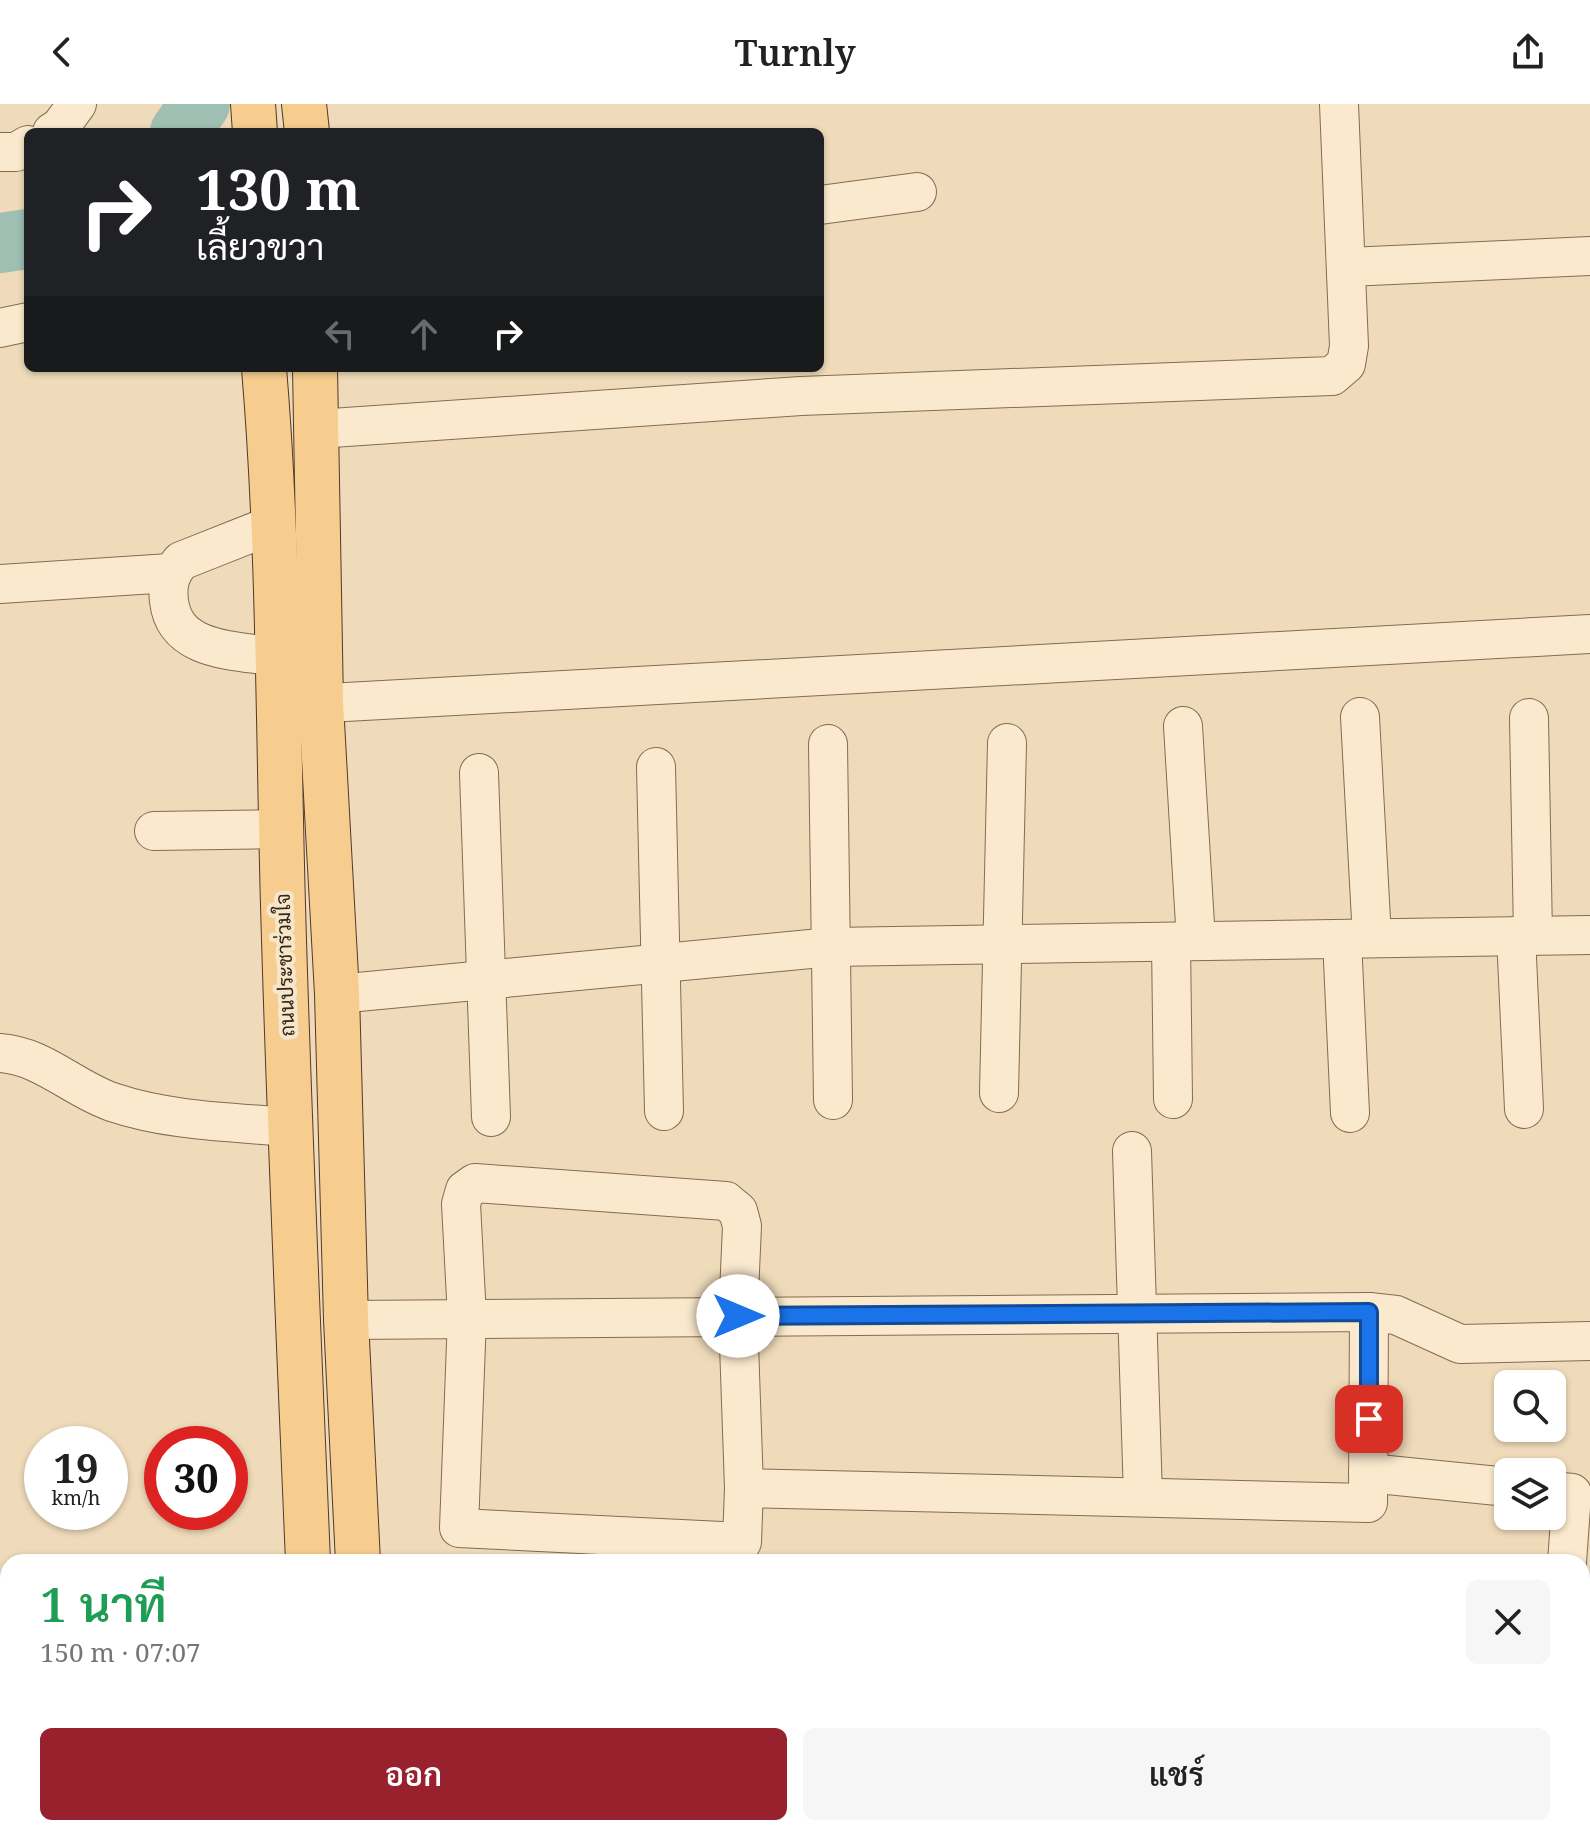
<!DOCTYPE html>
<html lang="th">
<meta charset="utf-8">
<style>
:root{--surface:#fff;--page:#f6f6f6;--text:#222;--muted:#767676;--accent:#97222d}
body{margin:0;font-family:"Noto Serif",Sarabun,serif;background:var(--page);color:var(--text);height:100vh;display:flex;flex-direction:column;font-size:30px;white-space:nowrap}
*{box-sizing:border-box;margin:0}
p{font-size:26px;color:var(--muted)}
.icon{flex:none;width:44px;height:44px;fill:none;stroke:currentColor;stroke-width:2;stroke-linecap:round;stroke-linejoin:round}
.map{position:relative;flex:1;overflow:hidden}
.panel{position:absolute;left:0px;top:1450px;width:1590px;height:282px;display:flex;flex-direction:column;background:var(--surface);border-radius:24px 24px 0 0;box-shadow:0 2px 6px #0004}
.panel>*{flex:none}
.top-card{position:absolute;left:24px;top:24px;width:800px;height:244px;border-radius:12px;box-shadow:0 2px 6px #0004;background:#202124;color:#fff;overflow:hidden}
.fabs{position:absolute;left:1494px;top:1266px;display:grid;gap:16px}
.fabs a{display:grid;place-items:center;width:72px;height:72px;border-radius:12px;background:var(--surface);box-shadow:0 2px 6px #0004;font-size:40px}
.speed{position:absolute;left:24px;top:1322px;display:flex;gap:16px;font-size:40px;font-weight:700;text-align:center}
.speed>*{display:grid;place-content:center;width:104px;height:104px;border-radius:50%;background:var(--surface);box-shadow:0 2px 6px #0004;line-height:1}
.speed small{font-size:20px;font-weight:400}
.speed .limit{border:12px solid #d22;background:#fff;color:#111}
.pin{position:absolute;display:grid;place-items:center;width:68px;height:68px;color:#fff;margin:-34px;border-radius:16px;box-shadow:0 4px 12px #0006}
.me{position:absolute;width:88px;margin:-44px;rotate:90deg;stroke-linejoin:round;filter:drop-shadow(0 0 6px #0008)}
.turn{display:flex;align-items:center;gap:28px;height:168px;padding:0 40px;font-size:36px}
.turn .icon{width:104px;height:104px;stroke-width:2.5}
.turn b{display:block;font-size:56px;line-height:68px}
.lanes{display:flex;align-items:center;height:76px;padding:0 40px;background:#0003;justify-content:center;gap:40px;direction:ltr}
.lanes .off{opacity:.35}
.round{display:grid;place-items:center;flex:none;width:84px;height:84px;border-radius:12px;background:var(--page)}
.summary{display:flex;align-items:center;justify-content:space-between;height:136px;padding:0 40px}
h1{font-size:48px;font-weight:600;line-height:60px;color:#1e9e55}
.primary-button{display:flex;gap:16px;margin-top:auto;padding:16px 40px}
.primary-button a{flex:1;height:92px;border-radius:12px;background:var(--accent);color:#fff;font-size:32px;font-weight:600;line-height:92px;text-align:center}
.primary-button a+a{background:var(--page);color:var(--text)}
header{display:flex;justify-content:space-between;align-items:center;height:104px;padding:0 40px;background:var(--surface);font-size:36px;font-weight:600}
.map>svg:first-child{display:block}
.lines{fill:none;stroke-linecap:round;stroke-linejoin:round}
.river{stroke:#9fbfb3;stroke-width:60}
.minor-casing{stroke:#866a54;stroke-width:40}
.major-casing{stroke:#533929;stroke-width:46}
.minor{stroke:#fae9cd;stroke-width:38}
.major{stroke:#f6cd8e;stroke-width:44}
.route-casing{stroke:#114b97;stroke-width:20}
.route{stroke:#1a73e8;stroke-width:14}
.labels{text-anchor:middle;stroke-width:8;stroke-linejoin:round;paint-order:stroke}
.street-label{font-size:20px;fill:#34241a;stroke:#f6e6ca}
</style>
<header><svg class="icon" aria-label="back" viewBox="0 0 24 24"><path d="M15 5l-7 7 7 7"/></svg>Turnly<svg class="icon" aria-label="share" viewBox="0 0 24 24"><path d="M12 15V3M7 8l5-5 5 5M5 13v7h14v-7"/></svg></header>
<div class="map">
<svg width="1590" height="1731" viewBox="0 0 1590 1731">
<rect width="100%" height="100%" fill="#efdbba"/>
<g class="lines">
<g class="river">
<polyline points="180,28 200,0"/>
<polyline points="0,139 28,135"/>
</g>
<defs>
<g id="minor">
<polyline points="52,28 60,23 77,0"/>
<polyline points="0,48 16,48 28,41"/>
<polyline points="820,101 917,88"/>
<polyline points="1348,163 1590,152"/>
<polyline points="0,224 28,218"/>
<polyline points="317,325 801,292 1332,272 1346,260 1349,242 1339,0"/>
<path d="M272 421 181 457C170 470 167 480 169 497 175 549 237 546 277 553"/>
<polyline points="0,480 170,469"/>
<polyline points="291,601 1590,530"/>
<polyline points="1360,613 1372,834"/>
<polyline points="1529,614 1533,831"/>
<polyline points="1183,622 1196,837"/>
<polyline points="828,640 833,996"/>
<polyline points="656,663 664,1007"/>
<polyline points="479,669 491,1013"/>
<polyline points="154,727 281,725"/>
<polyline points="1516,832 1524,1005"/>
<polyline points="1342,835 1350,1009"/>
<polyline points="1171,838 1173,995"/>
<polyline points="337,890 831,843 1590,831"/>
<path d="M0 949C43 952 72 984 112 998 168 1017 230 1018 289 1023"/>
<polyline points="999,989 1007,639"/>
<polyline points="1132,1047 1143,1392"/>
<polygon points="475,1079 726,1097 738,1107 742,1122 738,1212 744,1384 742,1438 459,1424 467,1213 461,1100 465,1086"/>
<polyline points="346,1216 1369,1208 1396,1211 1460,1240 1590,1237"/>
<polyline points="1368,1369 1508,1383"/>
<polyline points="744,1384 1368,1399 1369,1208"/>
<polyline points="1552,1387 1572,1389 1567,1458"/>
<polyline points="1582,1534 1590,1535"/>
<polyline points="636,1731 636,1724"/>
<polyline points="800,1731 801,1724"/>
<polyline points="969,1731 969,1724"/>
<polyline points="1144,1731 1145,1724"/>
<polyline points="1301,1731 1302,1724"/>
<polyline points="1463,1731 1464,1724"/>
</g>
<g id="major">
<polyline points="253,0 255,28"/>
<polyline points="304,0 307,28"/>
<path d="M264 264C279 442 278 622 283 801 289 1020 299 1239 308 1458"/>
<polyline points="315,264 321,600 337,890 346,1216 358,1458"/>
<polyline points="318,1724 318,1731"/>
<polyline points="371,1724 372,1731"/>
</g>
</defs>
<use href="#minor" class="minor-casing"/>
<use href="#major" class="major-casing"/>
<use href="#minor" class="minor"/>
<use href="#major" class="major"/>
</g>
<g class="lines">
<defs>
<polyline id="route" points="738,1212 1369,1208 1369,1315"/>
</defs>
<use href="#route" class="route-casing"/>
<use href="#route" class="route"/>
</g>
<g class="labels">
<g class="street-label">
<text transform="translate(285 861) rotate(-92)" y="7">ถนนประชาร่วมใจ</text>
</g>
</g>
</svg>
<div class="fabs">
<a><svg class="icon" aria-label="search" viewBox="0 0 24 24"><circle cx="10" cy="10" r="6"/><path d="M15 15l6 6"/></svg></a>
<a><svg class="icon" aria-label="layers" viewBox="0 0 24 24"><path d="M12 4l9 5-9 5-9-5zM3 14l9 5 9-5"/></svg></a>
</div>
<div class="speed"><div>19<small>km/h</small></div><div class="limit">30</div></div>
<div class="pin" style="left:1369px;top:1315px;background:#d93025"><svg class="icon" aria-label="arrive" viewBox="0 0 24 24"><path d="M6 21V4h12l-3 4 3 4H6"/></svg></div>
<svg class="me" style="left:738px;top:1212px" viewBox="-20 -20 40 40"><circle r="19" fill="#fff"/><path d="M0-13L10 11 0 6-10 11z" fill="#1a73e8"/></svg>
<div class="top-card">
<div class="turn"><svg class="icon" aria-label="right" viewBox="0 0 24 24"><path d="M7 20v-9h11M14 6l5 5-5 5"/></svg><div><b>130 m</b>เลี้ยวขวา</div></div>
<div class="lanes"><svg class="icon off" aria-label="left" viewBox="0 0 24 24"><path d="M17 20v-9H6M10 6l-5 5 5 5"/></svg><svg class="icon off" aria-label="ahead" viewBox="0 0 24 24"><path d="M12 20V5M6 11l6-6 6 6"/></svg><svg class="icon" aria-label="right" viewBox="0 0 24 24"><path d="M7 20v-9h11M14 6l5 5-5 5"/></svg></div>
</div>
<section class="panel">
<div class="summary"><div><h1>1 นาที</h1><p>150 m · 07:07</p></div><a class="round"><svg class="icon" aria-label="close" viewBox="0 0 24 24"><path d="M6 6l12 12M18 6L6 18"/></svg></a></div>
<div class="primary-button"><a>ออก</a><a>แชร์</a></div>
</section>
</div>
